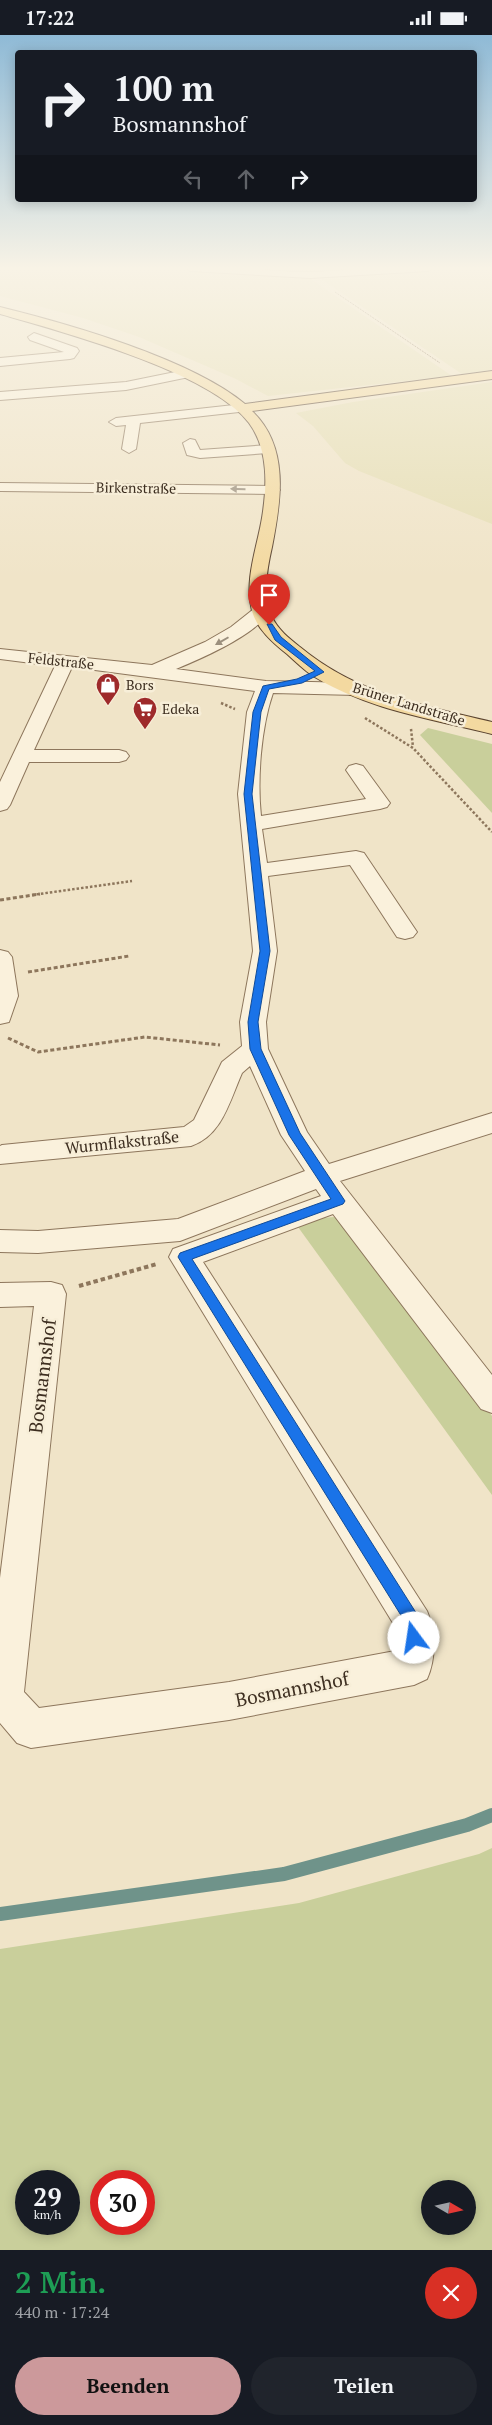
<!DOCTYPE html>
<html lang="de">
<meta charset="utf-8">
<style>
:root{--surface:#171b24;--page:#20242c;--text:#f1f3f6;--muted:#9ea1a6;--accent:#cc999b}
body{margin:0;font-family:"PT Serif",serif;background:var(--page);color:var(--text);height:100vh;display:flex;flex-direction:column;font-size:19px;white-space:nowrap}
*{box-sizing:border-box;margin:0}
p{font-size:16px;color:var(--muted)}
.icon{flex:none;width:28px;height:28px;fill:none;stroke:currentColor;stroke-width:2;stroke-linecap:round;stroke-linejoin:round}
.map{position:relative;height:2215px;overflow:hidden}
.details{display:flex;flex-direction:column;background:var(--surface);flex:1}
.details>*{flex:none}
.hud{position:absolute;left:15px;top:15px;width:462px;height:152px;border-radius:5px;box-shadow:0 2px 12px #0003;background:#171b24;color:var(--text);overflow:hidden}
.needle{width:32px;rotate:99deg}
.tools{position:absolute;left:421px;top:2145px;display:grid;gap:10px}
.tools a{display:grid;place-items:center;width:55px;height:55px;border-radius:50%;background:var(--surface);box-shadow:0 2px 12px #0003;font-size:25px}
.speed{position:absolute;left:15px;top:2135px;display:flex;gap:10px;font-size:25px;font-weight:700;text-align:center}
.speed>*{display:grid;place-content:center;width:65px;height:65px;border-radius:50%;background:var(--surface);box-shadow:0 2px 12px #0003;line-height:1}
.speed small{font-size:12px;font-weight:400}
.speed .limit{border:8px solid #d22;background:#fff;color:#111}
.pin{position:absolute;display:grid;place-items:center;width:42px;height:42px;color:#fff;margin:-51px -21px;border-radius:50% 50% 50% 0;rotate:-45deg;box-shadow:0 0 5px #0007}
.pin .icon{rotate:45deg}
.me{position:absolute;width:55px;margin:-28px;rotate:346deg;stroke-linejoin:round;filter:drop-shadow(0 0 4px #0008)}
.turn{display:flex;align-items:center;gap:18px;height:105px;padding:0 15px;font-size:22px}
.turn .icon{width:65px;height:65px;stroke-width:2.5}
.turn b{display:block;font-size:35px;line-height:42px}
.lanes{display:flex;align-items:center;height:48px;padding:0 15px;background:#0003;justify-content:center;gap:25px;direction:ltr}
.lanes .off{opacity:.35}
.round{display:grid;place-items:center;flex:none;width:52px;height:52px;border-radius:26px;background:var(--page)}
.summary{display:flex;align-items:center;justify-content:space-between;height:85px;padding:0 15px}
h1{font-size:30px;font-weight:800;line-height:38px;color:#1e9e55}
.action{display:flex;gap:10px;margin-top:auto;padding:10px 15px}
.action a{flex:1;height:58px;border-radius:30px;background:var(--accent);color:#111;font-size:20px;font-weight:800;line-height:58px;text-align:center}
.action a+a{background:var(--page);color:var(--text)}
.status{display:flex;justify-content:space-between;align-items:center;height:35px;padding:0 25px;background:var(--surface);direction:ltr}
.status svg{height:14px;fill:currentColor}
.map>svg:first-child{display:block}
.farmland{fill:#e6deb5}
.green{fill:#c9cf9b;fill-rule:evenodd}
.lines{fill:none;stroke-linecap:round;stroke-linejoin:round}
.stream{stroke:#6f938a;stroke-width:14}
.minor-casing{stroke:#8d765c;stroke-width:2}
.major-casing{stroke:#5b4430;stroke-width:2}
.path-far3{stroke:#8d765c;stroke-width:1;stroke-dasharray:2 1;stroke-linecap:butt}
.path-far2{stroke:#8d765c;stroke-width:2.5;stroke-dasharray:2.5 2;stroke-linecap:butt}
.path-far1{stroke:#8d765c;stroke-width:3;stroke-dasharray:4 2.5;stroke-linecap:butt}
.path{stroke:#8d765c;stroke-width:4;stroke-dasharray:4.5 3;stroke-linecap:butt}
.minor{fill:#faf1dc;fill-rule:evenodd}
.major{fill:#f3d9a0;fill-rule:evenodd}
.oneway{fill:#9c907e}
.route{fill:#1a73e8;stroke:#114b97}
.labels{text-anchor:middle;stroke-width:5;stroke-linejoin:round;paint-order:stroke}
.far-street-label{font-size:14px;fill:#3d2e20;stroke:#f7eed8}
.far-poi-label{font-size:14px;fill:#3d2e20;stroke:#f7eed8;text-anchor:start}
.street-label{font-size:16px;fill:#3d2e20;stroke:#f7eed8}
.near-street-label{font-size:19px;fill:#3d2e20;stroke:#f7eed8}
</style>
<div class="status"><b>17:22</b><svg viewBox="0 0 49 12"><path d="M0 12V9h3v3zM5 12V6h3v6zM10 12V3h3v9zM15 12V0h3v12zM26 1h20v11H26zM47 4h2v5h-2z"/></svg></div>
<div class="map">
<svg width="492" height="2215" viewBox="0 0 492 2215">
<rect width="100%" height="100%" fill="#f0e4c8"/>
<g class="farmland">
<polygon points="0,233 174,233 308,242 452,341 268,361 236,344 139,302 83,283 0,261"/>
<polygon points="237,233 407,233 321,238 240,236"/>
<polygon points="446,233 492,233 492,335 462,339 318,242"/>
<polygon points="492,347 492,489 359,436 345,428 313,391 296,378 353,367"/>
</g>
<g class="green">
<polygon points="428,693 492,709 492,778 420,700"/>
<polygon points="334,1182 346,1188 492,1381 492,1460 298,1192 322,1183"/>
<path d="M492 1813V2215H0V1914L299 1868 479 1819ZM69 2146V2189H26V2146ZM101 2146H144V2189H101ZM430 2154H468V2191H430Z"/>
</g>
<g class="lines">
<polyline class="stream" points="0,1879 284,1839 467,1790 492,1780"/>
<defs>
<g id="minor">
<path d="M186 233C227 228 270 238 311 237 352 236 393 228 433 233L428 236 310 243 191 236Z"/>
<polygon points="34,298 77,313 79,316 74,323 70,324 0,331 0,323 64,317 30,305 28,302"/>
<polygon points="185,335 189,336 191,339 189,342 126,355 0,365 0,357 126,347"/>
<polygon points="243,369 248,370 250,373 248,376 140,388 136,414 129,418 122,414 126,390 116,391 109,387 116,383"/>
<polygon points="190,404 195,405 200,415 268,410 275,414 268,418 200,423 187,420 183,408"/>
<polygon points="0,448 273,451 280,455 273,459 0,456"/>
<path d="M261 572 267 573 270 577C253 601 203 623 176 634L266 646 356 648 363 650 365 654 363 658 356 660 273 658C261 693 257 744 261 781L366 764 346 735 349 731 356 729 363 731 390 768 387 772 380 774 262 794 267 828 356 816 364 818 417 897 413 902 405 904 397 902 350 830 268 841 277 916 266 987 268 1014 307 1097 329 1129 492 1078V1098L340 1146 492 1340V1378L481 1374 333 1179 203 1227 427 1576C436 1597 436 1624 427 1644L414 1650 229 1685 31 1713 17 1708 0 1688V1543L34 1271 0 1272V1248L51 1247 62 1250 66 1259 24 1657 39 1673 229 1647 395 1616 396 1593 169 1222 173 1214 321 1161 316 1154 180 1206 38 1218 0 1217V1195L38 1196 178 1184 305 1136 281 1100 250 1031 242 1038C230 1065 222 1101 191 1111L0 1129V1111L2 1110 184 1092 194 1085 222 1027 242 1011 240 987 253 916 238 759 247 677 255 656 72 632 34 715H119L126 717 129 721 126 725 119 727H29L10 770 7 774 0 776V747L55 631 0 624V614L152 630 205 607 231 592 255 573Z"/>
<polygon points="0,915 8,917 12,922 18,961 9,987 0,989"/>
</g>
<path id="major" d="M0 272C69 289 191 324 245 369L492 336V344L252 376C290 412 281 466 272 512 267 534 262 561 272 582 278 595 290 604 300 612 358 660 421 670 492 687V699C432 684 366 674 313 641 304 635 296 627 287 619 273 608 257 594 252 576 244 545 257 513 262 483 267 452 269 415 249 388 211 337 63 297 0 279Z"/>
</defs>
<use href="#minor" class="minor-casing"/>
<use href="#major" class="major-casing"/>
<polyline class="path-far3" points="335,257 440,328"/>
<g class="path-far2">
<polyline points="221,668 235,674"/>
<polyline points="365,683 413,713 492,797"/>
<polyline points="411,694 413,712"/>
<polyline points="32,860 132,846"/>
</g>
<g class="path-far1">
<polyline points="0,865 40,859"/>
<polyline points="28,937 129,921"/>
<polyline points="8,1003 38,1017 145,1002 220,1010"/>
</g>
<polyline class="path" points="79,1251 157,1229"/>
<use href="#minor" class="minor"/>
<use href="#major" class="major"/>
</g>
<defs><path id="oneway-solid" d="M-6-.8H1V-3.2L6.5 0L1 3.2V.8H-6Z" transform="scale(1.25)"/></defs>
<g class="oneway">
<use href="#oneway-solid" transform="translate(238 454) rotate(-179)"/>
<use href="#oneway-solid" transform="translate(222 606) rotate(150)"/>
</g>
<linearGradient id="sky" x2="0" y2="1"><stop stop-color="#8fbad6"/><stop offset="0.43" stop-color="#f8f3e6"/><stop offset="1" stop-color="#f8f3e6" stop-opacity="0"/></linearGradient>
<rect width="492" height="543" fill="url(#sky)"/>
<polygon class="route" points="267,589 272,589 281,602 324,637 302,648 269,654 261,677 252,759 270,916 258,987 261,1014 300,1098 345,1166 343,1169 192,1224 420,1584 422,1589 420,1608 414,1610 409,1608 407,1590 178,1222 180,1218 331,1164 289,1100 250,1014 248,987 260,916 244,759 253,677 263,651 297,644 315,636 275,605"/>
<defs>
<symbol id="shop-pin" viewBox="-11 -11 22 30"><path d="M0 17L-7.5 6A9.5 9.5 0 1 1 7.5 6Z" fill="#9e2a2b" stroke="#f7eed8"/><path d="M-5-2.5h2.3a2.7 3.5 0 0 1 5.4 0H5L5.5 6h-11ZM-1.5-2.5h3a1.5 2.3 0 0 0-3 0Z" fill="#fff"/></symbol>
<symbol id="supermarket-pin" viewBox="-11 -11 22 30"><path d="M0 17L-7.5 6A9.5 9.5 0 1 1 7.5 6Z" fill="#9e2a2b" stroke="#f7eed8"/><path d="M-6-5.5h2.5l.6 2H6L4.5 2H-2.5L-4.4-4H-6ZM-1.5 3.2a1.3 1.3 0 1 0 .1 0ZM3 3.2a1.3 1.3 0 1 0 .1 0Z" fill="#fff"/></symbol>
</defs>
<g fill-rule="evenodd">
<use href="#shop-pin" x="94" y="636" width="28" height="38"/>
<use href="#supermarket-pin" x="131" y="660" width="28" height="38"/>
</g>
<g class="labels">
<g class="far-street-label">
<text transform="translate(136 453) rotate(1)" y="5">Birkenstraße</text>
<text transform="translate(61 626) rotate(6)" y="5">Feldstraße</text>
<text transform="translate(409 669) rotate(17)" y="5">Brüner Landstraße</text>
</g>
<g class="far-poi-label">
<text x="126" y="655">Bors</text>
<text x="162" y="679">Edeka</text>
</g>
<g class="street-label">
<text transform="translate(122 1107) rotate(-6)" y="6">Wurmflakstraße</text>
</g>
<g class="near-street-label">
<text transform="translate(42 1341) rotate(-83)" y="7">Bosmannshof</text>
<text transform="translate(292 1654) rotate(-11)" y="7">Bosmannshof</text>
</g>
</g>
</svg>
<div class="tools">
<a><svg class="needle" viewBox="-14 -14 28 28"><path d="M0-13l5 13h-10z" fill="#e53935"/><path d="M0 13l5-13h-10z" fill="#9ea1a6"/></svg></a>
</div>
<div class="speed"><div>29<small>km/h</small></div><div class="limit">30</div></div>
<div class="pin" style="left:269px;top:590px;background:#d93025"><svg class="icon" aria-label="arrive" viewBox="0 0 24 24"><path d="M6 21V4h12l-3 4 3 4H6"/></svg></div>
<svg class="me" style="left:414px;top:1603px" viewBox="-20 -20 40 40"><circle r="19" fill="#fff"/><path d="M0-13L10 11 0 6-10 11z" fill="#1a73e8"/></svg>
<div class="hud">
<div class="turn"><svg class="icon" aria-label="right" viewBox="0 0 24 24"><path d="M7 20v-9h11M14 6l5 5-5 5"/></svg><div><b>100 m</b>Bosmannshof</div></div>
<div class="lanes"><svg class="icon off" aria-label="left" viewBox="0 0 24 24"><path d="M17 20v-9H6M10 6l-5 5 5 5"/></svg><svg class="icon off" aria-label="ahead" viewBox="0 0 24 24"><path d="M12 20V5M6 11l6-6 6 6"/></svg><svg class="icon" aria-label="right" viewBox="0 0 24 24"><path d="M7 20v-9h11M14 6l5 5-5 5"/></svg></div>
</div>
</div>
<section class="details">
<div class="summary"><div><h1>2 Min.</h1><p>440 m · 17:24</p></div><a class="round" style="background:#d93025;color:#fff"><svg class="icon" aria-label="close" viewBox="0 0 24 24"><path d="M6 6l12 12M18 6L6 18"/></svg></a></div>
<div class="action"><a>Beenden</a><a>Teilen</a></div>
</section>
